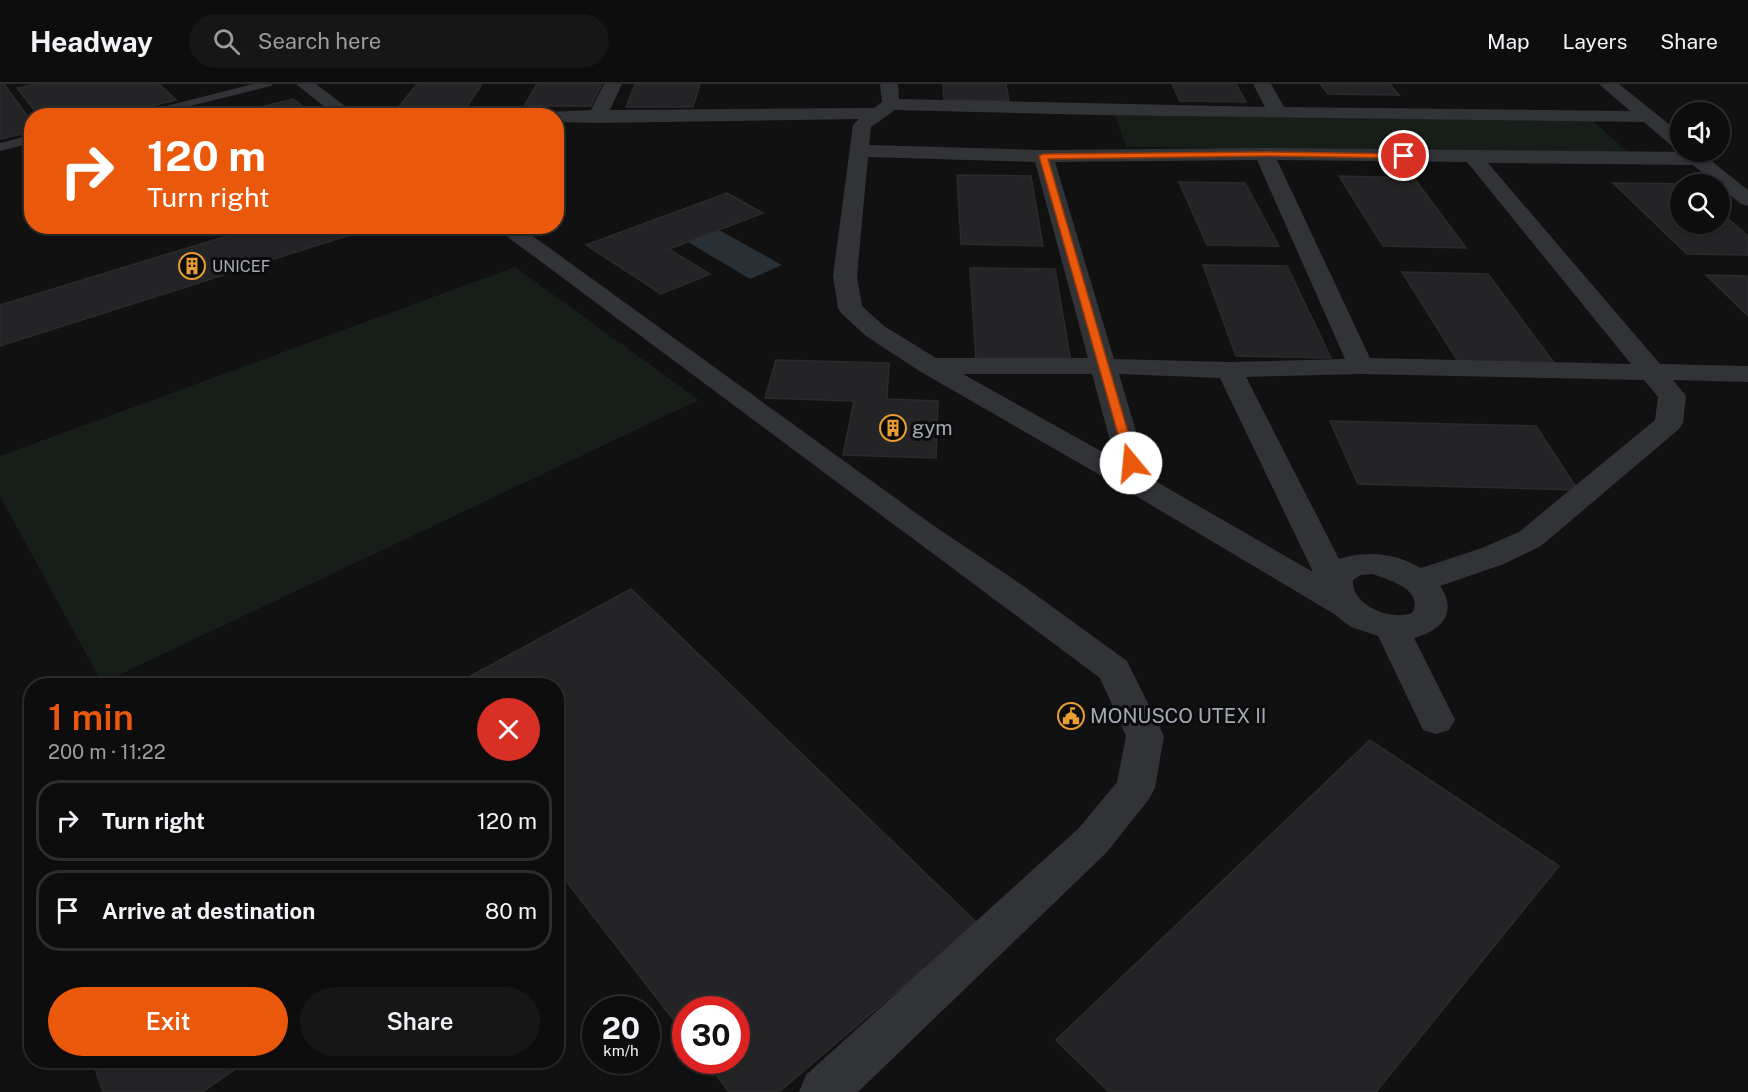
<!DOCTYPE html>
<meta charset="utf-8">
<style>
:root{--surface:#0d0d0e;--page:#161617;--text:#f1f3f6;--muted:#9a9c9e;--line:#2d2d2e;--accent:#ea580c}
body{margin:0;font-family:"Public Sans",sans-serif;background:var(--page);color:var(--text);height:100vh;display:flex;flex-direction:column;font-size:22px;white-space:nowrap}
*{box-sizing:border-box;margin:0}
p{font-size:20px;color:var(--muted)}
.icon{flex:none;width:33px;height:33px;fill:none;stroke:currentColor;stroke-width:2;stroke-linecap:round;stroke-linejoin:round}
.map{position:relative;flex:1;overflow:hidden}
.sheet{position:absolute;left:24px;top:594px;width:540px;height:390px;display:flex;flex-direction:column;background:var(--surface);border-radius:24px;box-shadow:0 2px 4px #0004,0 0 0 2px var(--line)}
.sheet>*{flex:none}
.top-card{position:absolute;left:24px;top:24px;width:540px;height:126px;border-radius:24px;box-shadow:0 2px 4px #0004,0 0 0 2px var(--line);background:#ea580c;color:#fff;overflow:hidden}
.fabs{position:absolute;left:1670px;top:18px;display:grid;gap:12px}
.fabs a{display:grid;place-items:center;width:60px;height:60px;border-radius:50%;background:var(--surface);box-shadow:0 2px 4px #0004,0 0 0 2px var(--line);font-size:30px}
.speed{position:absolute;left:582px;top:912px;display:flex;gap:12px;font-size:30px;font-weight:700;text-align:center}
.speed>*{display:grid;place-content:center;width:78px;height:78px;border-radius:50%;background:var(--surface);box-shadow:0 2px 4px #0004,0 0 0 2px var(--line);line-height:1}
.speed small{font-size:15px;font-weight:400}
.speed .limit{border:9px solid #d22;background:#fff;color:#111}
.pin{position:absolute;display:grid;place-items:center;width:51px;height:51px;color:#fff;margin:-26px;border:3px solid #fff;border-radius:50%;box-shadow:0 2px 6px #0007}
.me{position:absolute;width:66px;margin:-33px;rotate:343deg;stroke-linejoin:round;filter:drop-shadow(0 0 4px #0008)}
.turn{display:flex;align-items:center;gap:21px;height:126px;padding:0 24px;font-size:27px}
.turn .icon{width:78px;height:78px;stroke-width:2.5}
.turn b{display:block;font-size:42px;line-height:51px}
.round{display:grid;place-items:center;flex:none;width:63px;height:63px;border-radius:32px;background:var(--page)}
.headline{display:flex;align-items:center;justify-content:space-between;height:102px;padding:0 24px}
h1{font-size:36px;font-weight:600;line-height:45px;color:var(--accent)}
.primary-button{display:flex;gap:12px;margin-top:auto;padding:12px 24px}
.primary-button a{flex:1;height:69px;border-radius:36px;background:var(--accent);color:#fff;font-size:24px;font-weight:600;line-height:69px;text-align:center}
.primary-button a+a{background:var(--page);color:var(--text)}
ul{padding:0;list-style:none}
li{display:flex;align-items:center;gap:18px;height:81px;margin:0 12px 9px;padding:0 12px;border:3px solid var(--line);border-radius:24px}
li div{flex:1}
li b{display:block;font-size:22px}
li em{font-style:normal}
header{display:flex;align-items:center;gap:36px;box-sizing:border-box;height:84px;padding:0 30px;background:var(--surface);border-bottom:2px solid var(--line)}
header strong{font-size:28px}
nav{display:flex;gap:33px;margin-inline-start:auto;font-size:21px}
.search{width:420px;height:54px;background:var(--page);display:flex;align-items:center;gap:15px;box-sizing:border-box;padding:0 21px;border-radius:33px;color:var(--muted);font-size:22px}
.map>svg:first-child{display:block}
.green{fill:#171d18}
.water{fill:#283035}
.building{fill:#242426;stroke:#2b2b2e;stroke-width:1.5}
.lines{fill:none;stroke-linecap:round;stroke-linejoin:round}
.service{fill:#323337;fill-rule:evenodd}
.minor{fill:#323337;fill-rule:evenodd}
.route{fill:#ea580c;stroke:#983908;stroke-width:1.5}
.labels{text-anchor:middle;stroke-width:6;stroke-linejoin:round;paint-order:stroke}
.far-poi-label{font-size:16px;fill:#a3a9b2;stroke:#0c0c0d;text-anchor:start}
.poi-label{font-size:20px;fill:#a3a9b2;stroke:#0c0c0d;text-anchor:start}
</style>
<header>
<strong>Headway</strong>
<div class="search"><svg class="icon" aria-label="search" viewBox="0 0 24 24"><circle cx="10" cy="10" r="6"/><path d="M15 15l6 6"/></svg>Search here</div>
<nav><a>Map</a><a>Layers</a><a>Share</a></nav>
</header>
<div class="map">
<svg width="1748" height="1008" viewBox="0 0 1748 1008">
<rect width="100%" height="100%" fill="#111112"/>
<g class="green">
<polygon points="1115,31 1592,36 1629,69 1126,63"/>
<polygon points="515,183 699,316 102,599 0,412 0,372"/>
</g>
<polygon class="water" points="719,146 782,181 750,195 688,158"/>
<g class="building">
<polygon points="0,0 4,0 32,38 32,48 0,55"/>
<polygon points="37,0 159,0 176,16 108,32 39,32 17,4"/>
<polygon points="417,0 482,0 466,24 398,24"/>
<polygon points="537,0 602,0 591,22 524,22"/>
<polygon points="635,0 700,0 693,23 626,23"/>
<polygon points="943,0 1006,0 1009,17 944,16"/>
<polygon points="1172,0 1236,0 1246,18 1180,17"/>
<polygon points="1320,0 1390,0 1399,11 1328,10"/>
<polygon points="293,15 316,32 226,32"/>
<polygon points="957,91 1031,92 1043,162 961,160"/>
<polygon points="1339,92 1414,94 1466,164 1383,162"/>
<polygon points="1179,98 1245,99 1279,162 1207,161"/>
<polygon points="1613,99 1689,100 1680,100 1680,140 1719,140 1719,127 1748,152 1748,171 1687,170"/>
<polygon points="727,109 763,129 669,165 710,190 661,210 586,161"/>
<polygon points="260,142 378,142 0,262 0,221"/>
<polygon points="1203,181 1287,182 1331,274 1236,272"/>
<polygon points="970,184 1055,185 1071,278 976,276"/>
<polygon points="1402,188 1488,190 1557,283 1461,282"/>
<polygon points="1706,191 1748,192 1748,232"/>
<polygon points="776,276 889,279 887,315 938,317 936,374 843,371 854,317 765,314"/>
<polygon points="1330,337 1536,342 1578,406 1358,400"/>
<polygon points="631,505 977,839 779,1008 729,1008 705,976 736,976 736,926 686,926 686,952 556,784 556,602 452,602"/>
<polygon points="1370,656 1559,782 1376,1008 1109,1008 1056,956"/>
<polygon points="92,976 249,976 202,1008 103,1008"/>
</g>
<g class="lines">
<g class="service">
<polygon points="253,0 273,0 271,2 150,32 127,32"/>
<polygon points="32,51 32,59 0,67 0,59"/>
</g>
<g class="minor">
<polygon points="296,0 316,0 358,32 336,32"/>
<path d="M604 0H622L610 26 874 24 882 18 880 0H898L899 15 1265 23 1253 0H1271L1284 23 1630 27 1599 0H1619L1680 49V65L1673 63 1644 38 1096 31 895 26 871 43 869 61 1043 66 1264 64 1700 68 1748 106V122L1741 120 1693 81 1488 79 1660 280 1748 282V298L1673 296 1686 312 1683 339 1679 345 1541 462 1504 480 1440 502C1459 529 1440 547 1414 554L1455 636 1449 646 1436 650 1423 646 1378 552 1351 543 1334 530 1126 406 921 288 866 252 841 229 838 224 833 192 853 41 859 35 597 39 556 38V32H547L549 28 591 26ZM868 73 1035 78 1088 274H936L884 242 862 222 857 192ZM1257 76 1345 275 1229 278 1114 275 1055 78ZM1277 76 1467 78 1631 280 1370 274ZM963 290H1092L1115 375ZM1119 290 1220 294 1313 488 1150 394ZM1361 290 1644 296 1658 313 1655 336 1519 448 1482 464 1421 484C1396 469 1367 466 1339 475L1246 293ZM1372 490C1388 495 1425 506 1412 529 1391 537 1351 522 1353 496L1361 491Z"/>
<polygon points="392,24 535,26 542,28 544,32 384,32 385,26"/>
<polygon points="493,142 519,142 934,442 1025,503 1127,577 1164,652 1155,704 1149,715 1107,768 858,1008 799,1008 806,991 1079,744 1117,698 1126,652 1100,594"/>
</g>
</g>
<polygon class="route" points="1264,68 1404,70 1408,72 1404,74 1264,72 1048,75 1137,379 1131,383 1127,382 1039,72 1043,70"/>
<defs>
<symbol id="building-ring" viewBox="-11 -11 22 22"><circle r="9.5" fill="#0c0c0d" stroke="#e99e32" stroke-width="1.5"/><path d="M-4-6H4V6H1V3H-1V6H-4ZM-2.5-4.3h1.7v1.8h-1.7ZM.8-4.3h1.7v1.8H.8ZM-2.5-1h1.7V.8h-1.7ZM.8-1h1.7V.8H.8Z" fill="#e99e32"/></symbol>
<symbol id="civic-ring" viewBox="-11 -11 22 22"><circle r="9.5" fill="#0c0c0d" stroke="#e99e32" stroke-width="1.5"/><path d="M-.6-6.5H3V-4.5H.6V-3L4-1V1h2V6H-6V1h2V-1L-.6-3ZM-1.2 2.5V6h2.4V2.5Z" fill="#e99e32"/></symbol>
</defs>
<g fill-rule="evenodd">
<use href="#building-ring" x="177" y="167" width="30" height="30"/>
<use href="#building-ring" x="878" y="329" width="30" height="30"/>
<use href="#civic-ring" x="1056" y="617" width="30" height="30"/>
</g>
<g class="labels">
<g class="far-poi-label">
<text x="212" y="188">UNICEF</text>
</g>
<g class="poi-label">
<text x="912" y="351">gym</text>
<text x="1090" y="639">MONUSCO UTEX II</text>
</g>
</g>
</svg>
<div class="fabs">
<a><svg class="icon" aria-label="sound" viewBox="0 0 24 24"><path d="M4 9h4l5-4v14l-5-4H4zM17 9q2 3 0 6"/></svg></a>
<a><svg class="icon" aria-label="search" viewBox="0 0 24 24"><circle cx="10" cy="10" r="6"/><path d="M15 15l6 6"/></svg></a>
</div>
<div class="speed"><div>20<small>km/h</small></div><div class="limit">30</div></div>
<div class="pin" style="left:1404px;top:72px;background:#d93025"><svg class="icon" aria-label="arrive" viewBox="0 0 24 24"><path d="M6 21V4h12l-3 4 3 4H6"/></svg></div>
<svg class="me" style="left:1131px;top:379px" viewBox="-20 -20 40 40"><circle r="19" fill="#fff"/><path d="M0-13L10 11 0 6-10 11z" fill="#ea580c"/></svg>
<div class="top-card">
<div class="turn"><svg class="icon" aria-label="right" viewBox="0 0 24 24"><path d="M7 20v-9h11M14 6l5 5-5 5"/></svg><div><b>120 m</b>Turn right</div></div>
</div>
<section class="sheet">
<div class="headline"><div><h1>1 min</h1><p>200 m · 11:22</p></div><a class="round" style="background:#d93025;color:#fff"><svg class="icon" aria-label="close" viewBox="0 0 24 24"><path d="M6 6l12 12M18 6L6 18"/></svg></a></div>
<ul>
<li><svg class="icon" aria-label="right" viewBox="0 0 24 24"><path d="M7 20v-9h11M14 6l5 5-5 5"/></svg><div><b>Turn right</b></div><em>120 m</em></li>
<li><svg class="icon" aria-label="arrive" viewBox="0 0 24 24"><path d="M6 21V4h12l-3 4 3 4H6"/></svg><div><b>Arrive at destination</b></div><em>80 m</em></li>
</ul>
<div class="primary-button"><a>Exit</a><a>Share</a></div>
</section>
</div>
